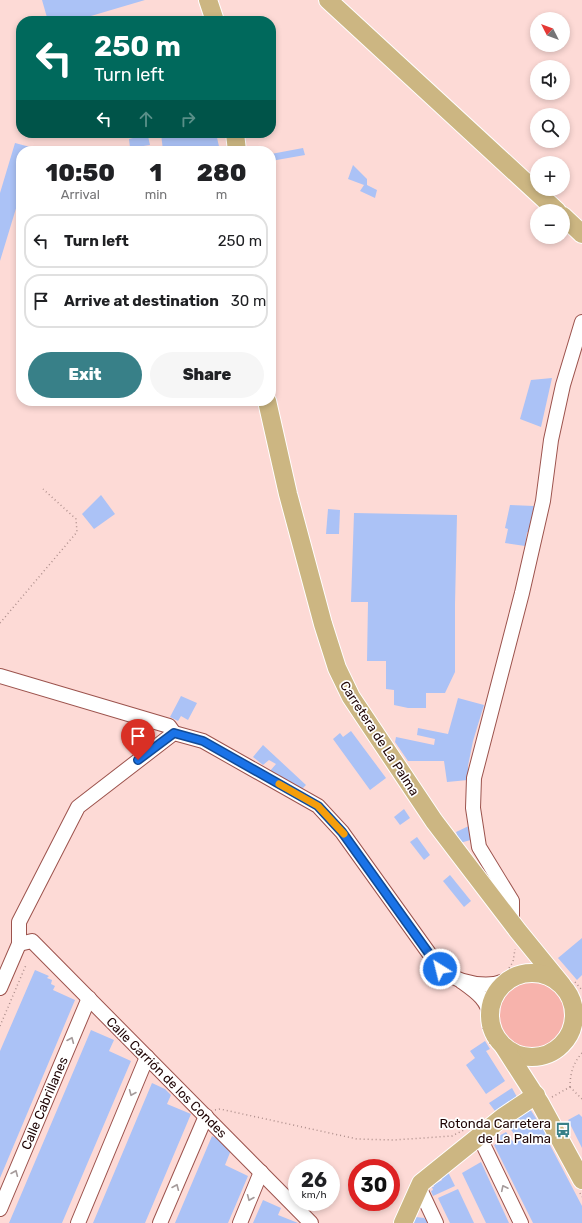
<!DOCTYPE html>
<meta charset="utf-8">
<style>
:root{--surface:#fff;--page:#f6f6f6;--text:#202124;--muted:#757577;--line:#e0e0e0;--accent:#388088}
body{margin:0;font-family:Rubik,sans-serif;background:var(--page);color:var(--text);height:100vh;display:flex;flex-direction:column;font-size:15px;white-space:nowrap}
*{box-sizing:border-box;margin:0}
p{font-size:13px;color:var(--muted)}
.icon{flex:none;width:22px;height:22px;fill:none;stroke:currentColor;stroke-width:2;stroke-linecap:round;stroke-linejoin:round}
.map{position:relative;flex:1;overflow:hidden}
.side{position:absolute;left:16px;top:146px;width:260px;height:260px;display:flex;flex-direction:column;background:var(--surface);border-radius:16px;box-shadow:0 2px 6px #0003}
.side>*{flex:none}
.hud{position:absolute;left:16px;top:16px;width:260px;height:122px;border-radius:16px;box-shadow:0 2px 6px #0003;background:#00695c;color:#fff;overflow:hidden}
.needle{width:26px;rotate:312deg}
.buttons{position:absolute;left:530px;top:12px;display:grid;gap:8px}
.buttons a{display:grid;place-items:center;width:40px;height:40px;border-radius:50%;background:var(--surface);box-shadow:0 2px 6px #0003;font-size:20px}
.speed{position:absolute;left:288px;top:1159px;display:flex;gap:8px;font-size:20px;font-weight:700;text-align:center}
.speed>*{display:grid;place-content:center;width:52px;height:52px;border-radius:50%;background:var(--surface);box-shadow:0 2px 6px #0003;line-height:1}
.speed small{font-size:10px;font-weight:400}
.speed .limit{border:6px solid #d22;background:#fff;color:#111}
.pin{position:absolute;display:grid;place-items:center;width:34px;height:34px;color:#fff;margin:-41px -17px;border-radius:50% 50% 50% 0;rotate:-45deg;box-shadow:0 0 4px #0007}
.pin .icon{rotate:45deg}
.me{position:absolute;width:44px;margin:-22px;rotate:324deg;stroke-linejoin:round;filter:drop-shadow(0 0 3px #0008)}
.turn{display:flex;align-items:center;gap:14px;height:84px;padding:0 12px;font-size:18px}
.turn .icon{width:52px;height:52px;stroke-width:2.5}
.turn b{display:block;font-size:28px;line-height:34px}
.lanes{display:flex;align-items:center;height:38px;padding:0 12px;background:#0003;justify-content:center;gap:20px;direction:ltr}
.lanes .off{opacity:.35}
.eta{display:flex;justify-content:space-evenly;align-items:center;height:68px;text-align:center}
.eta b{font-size:24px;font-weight:800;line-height:28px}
.action{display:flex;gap:8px;margin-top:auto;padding:8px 12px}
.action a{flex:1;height:46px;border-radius:24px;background:var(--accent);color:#fff;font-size:16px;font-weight:800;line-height:46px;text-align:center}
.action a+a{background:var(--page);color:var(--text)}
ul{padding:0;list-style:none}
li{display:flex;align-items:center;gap:12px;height:54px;margin:0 8px 6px;padding:0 4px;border:2px solid var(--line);border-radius:16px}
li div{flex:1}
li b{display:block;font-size:15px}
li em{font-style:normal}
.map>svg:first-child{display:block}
.green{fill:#f7b3ac}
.building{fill:#abc2f6}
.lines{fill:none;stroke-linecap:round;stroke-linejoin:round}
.minor-casing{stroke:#9c534d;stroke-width:16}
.major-casing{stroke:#fff;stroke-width:20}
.path{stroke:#ae8f8c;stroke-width:1.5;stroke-dasharray:1 3;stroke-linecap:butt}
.minor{stroke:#fff;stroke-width:14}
.major{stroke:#ccb682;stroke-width:18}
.oneway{stroke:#a59b9b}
.route-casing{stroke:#114b97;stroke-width:10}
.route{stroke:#1a73e8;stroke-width:7}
.slow{stroke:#f59e0b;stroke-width:7}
.labels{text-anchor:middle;stroke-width:3.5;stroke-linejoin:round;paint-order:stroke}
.street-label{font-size:13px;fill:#1e0404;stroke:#fff}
.poi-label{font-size:13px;fill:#1e0404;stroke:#fff;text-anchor:end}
</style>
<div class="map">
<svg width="582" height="1223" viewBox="0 0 582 1223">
<rect width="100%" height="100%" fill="#fddad6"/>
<circle class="green" cx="534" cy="1016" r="35"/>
<g class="building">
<polygon points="42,0 145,0 74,21 48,21"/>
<polygon points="193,16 194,21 169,21 169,20"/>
<polygon points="136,133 159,133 159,134 148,136 150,145 130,148 129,139 137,137"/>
<polygon points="161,133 216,133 220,151 163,151"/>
<polygon points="15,143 34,148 33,151 21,151 21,192 0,261 0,193"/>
<polygon points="303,148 305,155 271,161 271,154"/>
<polygon points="353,165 367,179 367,185 377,190 375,198 360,191 364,185 348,179"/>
<polygon points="552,378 541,427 520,419 531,380"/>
<polygon points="101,495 115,514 94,529 82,514"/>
<polygon points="510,505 534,506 529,533 527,532 525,546 505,543 508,529 505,528"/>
<polygon points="328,509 340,510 339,534 326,534"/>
<polygon points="354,513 457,515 455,604 455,672 445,693 426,693 426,708 408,708 394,705 394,690 386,689 386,661 367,661 368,602 351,602"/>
<polygon points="181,696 197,703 188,720 181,716 178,721 170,717"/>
<polygon points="458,698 484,705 473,741 468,766 468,780 447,782 444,761 408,761 395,742 396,737 434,745 435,739 417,735 418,728 448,734"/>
<polygon points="351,731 386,778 370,790 333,739 340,733 343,737"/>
<polygon points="263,745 306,785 302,789 270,771 276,764 269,760 263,765 253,757"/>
<polygon points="404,809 410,818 400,825 394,817"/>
<polygon points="471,825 474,839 460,843 456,832"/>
<polygon points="417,837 430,855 424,860 410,842"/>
<polygon points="450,875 471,901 464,907 443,881"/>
<polygon points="582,938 582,975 577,980 558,958"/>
<polygon points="35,970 49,976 47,978 52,980 51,984 55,986 53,990 75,1000 0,1178 0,1051"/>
<polygon points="91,1030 114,1040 109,1051 131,1061 62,1223 9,1223"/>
<polygon points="485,1041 490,1049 486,1051 505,1081 486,1094 466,1065 475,1058 470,1051"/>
<polygon points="152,1083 165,1089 171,1095 167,1104 191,1114 145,1223 93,1223"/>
<polygon points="512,1088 517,1097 495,1111 489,1103"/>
<polygon points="530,1109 545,1132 549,1143 582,1206 582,1223 533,1223 494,1145 500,1142 497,1137 506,1132 514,1143 519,1141 507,1124"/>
<polygon points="579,1114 582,1117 582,1148 568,1120"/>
<polygon points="212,1136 222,1141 231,1150 225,1165 248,1176 228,1223 175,1223"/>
<polygon points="481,1162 509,1223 486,1223 462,1173"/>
<polygon points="447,1170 455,1186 433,1196 431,1191 433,1190 432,1187 434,1187 433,1185 442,1180 440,1176"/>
<polygon points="458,1189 474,1223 450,1223 438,1198"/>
<polygon points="263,1200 281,1208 278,1215 298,1223 253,1223"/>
<polygon points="416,1217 424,1218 429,1223 411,1223"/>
</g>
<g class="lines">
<defs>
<g id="minor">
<polyline points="0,676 169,726 174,733"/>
<polyline points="512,923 512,901 479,847 473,808 474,778 522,593 543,501 551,440 563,385 582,322"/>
<polyline points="19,944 32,941 311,1223"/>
<path d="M461 981C475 991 489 1000 490 1018"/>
<path d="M0 988 19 944V922L78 807 174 733 203 741 318 806 342 832 436 963C448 980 474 986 494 984 499 983 504 981 509 980"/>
<polyline points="479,1136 521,1223"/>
<polyline points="419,1187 436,1223"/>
<polyline points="0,1209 89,998"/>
<polyline points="78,1223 147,1057"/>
<polyline points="160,1223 206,1116"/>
<polyline points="240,1223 261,1172"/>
</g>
<g id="major">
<polyline points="208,0 215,21"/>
<polyline points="328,0 557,211"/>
<polyline points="235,133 237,151"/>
<polyline points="563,216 582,234"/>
<polyline points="267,401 288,494 323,624 337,668 351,697 434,821 518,931 562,985"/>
<circle cx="532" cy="1015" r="42"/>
<polyline points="504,1047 540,1103 582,1180"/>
<polyline points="403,1223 421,1183 503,1117 536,1095"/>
</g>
</defs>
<use href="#minor" class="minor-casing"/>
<use href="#major" class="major-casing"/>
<g class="path">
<polyline points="0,623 77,532 76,519 43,489"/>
<polyline points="509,968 513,962 515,949"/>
<polyline points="575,982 582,990"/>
<polyline points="0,1026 26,965"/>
<polyline points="483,1028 491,1046"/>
<path d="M570 1087C570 1074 573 1063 582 1053"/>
<polyline points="570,1087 582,1099"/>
<polyline points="552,1097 570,1087"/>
<polyline points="215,1110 220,1109 357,1139 394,1140 452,1136 464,1130"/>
<polyline points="580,1193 582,1197"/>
</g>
<use href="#minor" class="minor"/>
<use href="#major" class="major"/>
</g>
<defs><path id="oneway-chevron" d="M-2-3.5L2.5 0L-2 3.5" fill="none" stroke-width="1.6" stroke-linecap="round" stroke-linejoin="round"/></defs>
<g class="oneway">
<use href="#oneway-chevron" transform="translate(71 1040) rotate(-67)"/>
<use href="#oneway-chevron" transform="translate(132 1093) rotate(113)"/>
<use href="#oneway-chevron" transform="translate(15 1173) rotate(-67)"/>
<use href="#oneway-chevron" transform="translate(176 1187) rotate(-67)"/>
<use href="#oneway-chevron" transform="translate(504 1188) rotate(-116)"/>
<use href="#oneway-chevron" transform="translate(250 1198) rotate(113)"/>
</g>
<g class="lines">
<defs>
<polyline id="route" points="138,760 174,733 203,741 318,806 342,832 440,969"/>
</defs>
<use href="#route" class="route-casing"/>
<use href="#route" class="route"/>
<polyline class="slow" points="279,784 318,806 344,834"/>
</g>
<defs>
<symbol id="bus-bare" viewBox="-9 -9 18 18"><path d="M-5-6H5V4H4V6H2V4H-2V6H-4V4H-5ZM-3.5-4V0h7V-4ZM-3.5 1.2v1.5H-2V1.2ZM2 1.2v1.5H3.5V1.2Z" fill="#388088" stroke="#fff" stroke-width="2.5" paint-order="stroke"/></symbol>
</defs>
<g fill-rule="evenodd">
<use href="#bus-bare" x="552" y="1119" width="22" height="22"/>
</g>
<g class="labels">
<g class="street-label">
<text transform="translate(380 738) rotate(57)" y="5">Carretera de La Palma</text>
<text transform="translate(167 1077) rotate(45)" y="5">Calle Carrión de los Condes</text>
<text transform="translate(44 1103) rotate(-67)" y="5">Calle Cabrillanes</text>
</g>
<g class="poi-label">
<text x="551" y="1128">Rotonda Carretera<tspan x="551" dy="15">de La Palma</tspan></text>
</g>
</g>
</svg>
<div class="buttons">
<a><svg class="needle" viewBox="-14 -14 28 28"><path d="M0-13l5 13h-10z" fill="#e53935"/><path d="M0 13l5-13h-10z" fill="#757577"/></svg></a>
<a><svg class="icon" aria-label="sound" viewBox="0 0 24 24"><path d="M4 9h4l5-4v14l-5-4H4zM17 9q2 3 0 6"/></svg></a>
<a><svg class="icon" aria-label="search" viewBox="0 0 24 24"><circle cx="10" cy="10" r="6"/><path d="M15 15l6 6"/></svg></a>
<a>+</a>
<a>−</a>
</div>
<div class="speed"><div>26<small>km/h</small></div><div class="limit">30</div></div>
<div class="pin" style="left:138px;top:760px;background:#d93025"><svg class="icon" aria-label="arrive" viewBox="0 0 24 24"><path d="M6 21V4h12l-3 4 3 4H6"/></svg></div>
<svg class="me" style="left:440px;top:969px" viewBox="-20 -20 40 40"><circle r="17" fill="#1a73e8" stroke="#fff" stroke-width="3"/><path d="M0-11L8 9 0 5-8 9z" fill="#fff"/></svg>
<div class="hud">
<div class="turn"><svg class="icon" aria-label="left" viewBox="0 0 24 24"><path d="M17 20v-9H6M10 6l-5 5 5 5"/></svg><div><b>250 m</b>Turn left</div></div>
<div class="lanes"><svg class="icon" aria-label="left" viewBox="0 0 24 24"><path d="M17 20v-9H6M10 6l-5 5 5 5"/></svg><svg class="icon off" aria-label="ahead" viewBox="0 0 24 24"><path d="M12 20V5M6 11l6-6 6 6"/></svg><svg class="icon off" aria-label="right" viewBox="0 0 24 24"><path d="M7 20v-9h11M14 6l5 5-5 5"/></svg></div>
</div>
<section class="side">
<div class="eta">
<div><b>10:50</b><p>Arrival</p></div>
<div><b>1</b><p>min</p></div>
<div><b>280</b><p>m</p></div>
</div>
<ul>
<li><svg class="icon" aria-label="left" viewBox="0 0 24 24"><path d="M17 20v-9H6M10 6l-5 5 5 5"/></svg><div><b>Turn left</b></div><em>250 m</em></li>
<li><svg class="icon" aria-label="arrive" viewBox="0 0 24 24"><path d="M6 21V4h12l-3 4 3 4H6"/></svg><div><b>Arrive at destination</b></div><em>30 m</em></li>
</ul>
<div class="action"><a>Exit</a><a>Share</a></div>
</section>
</div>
